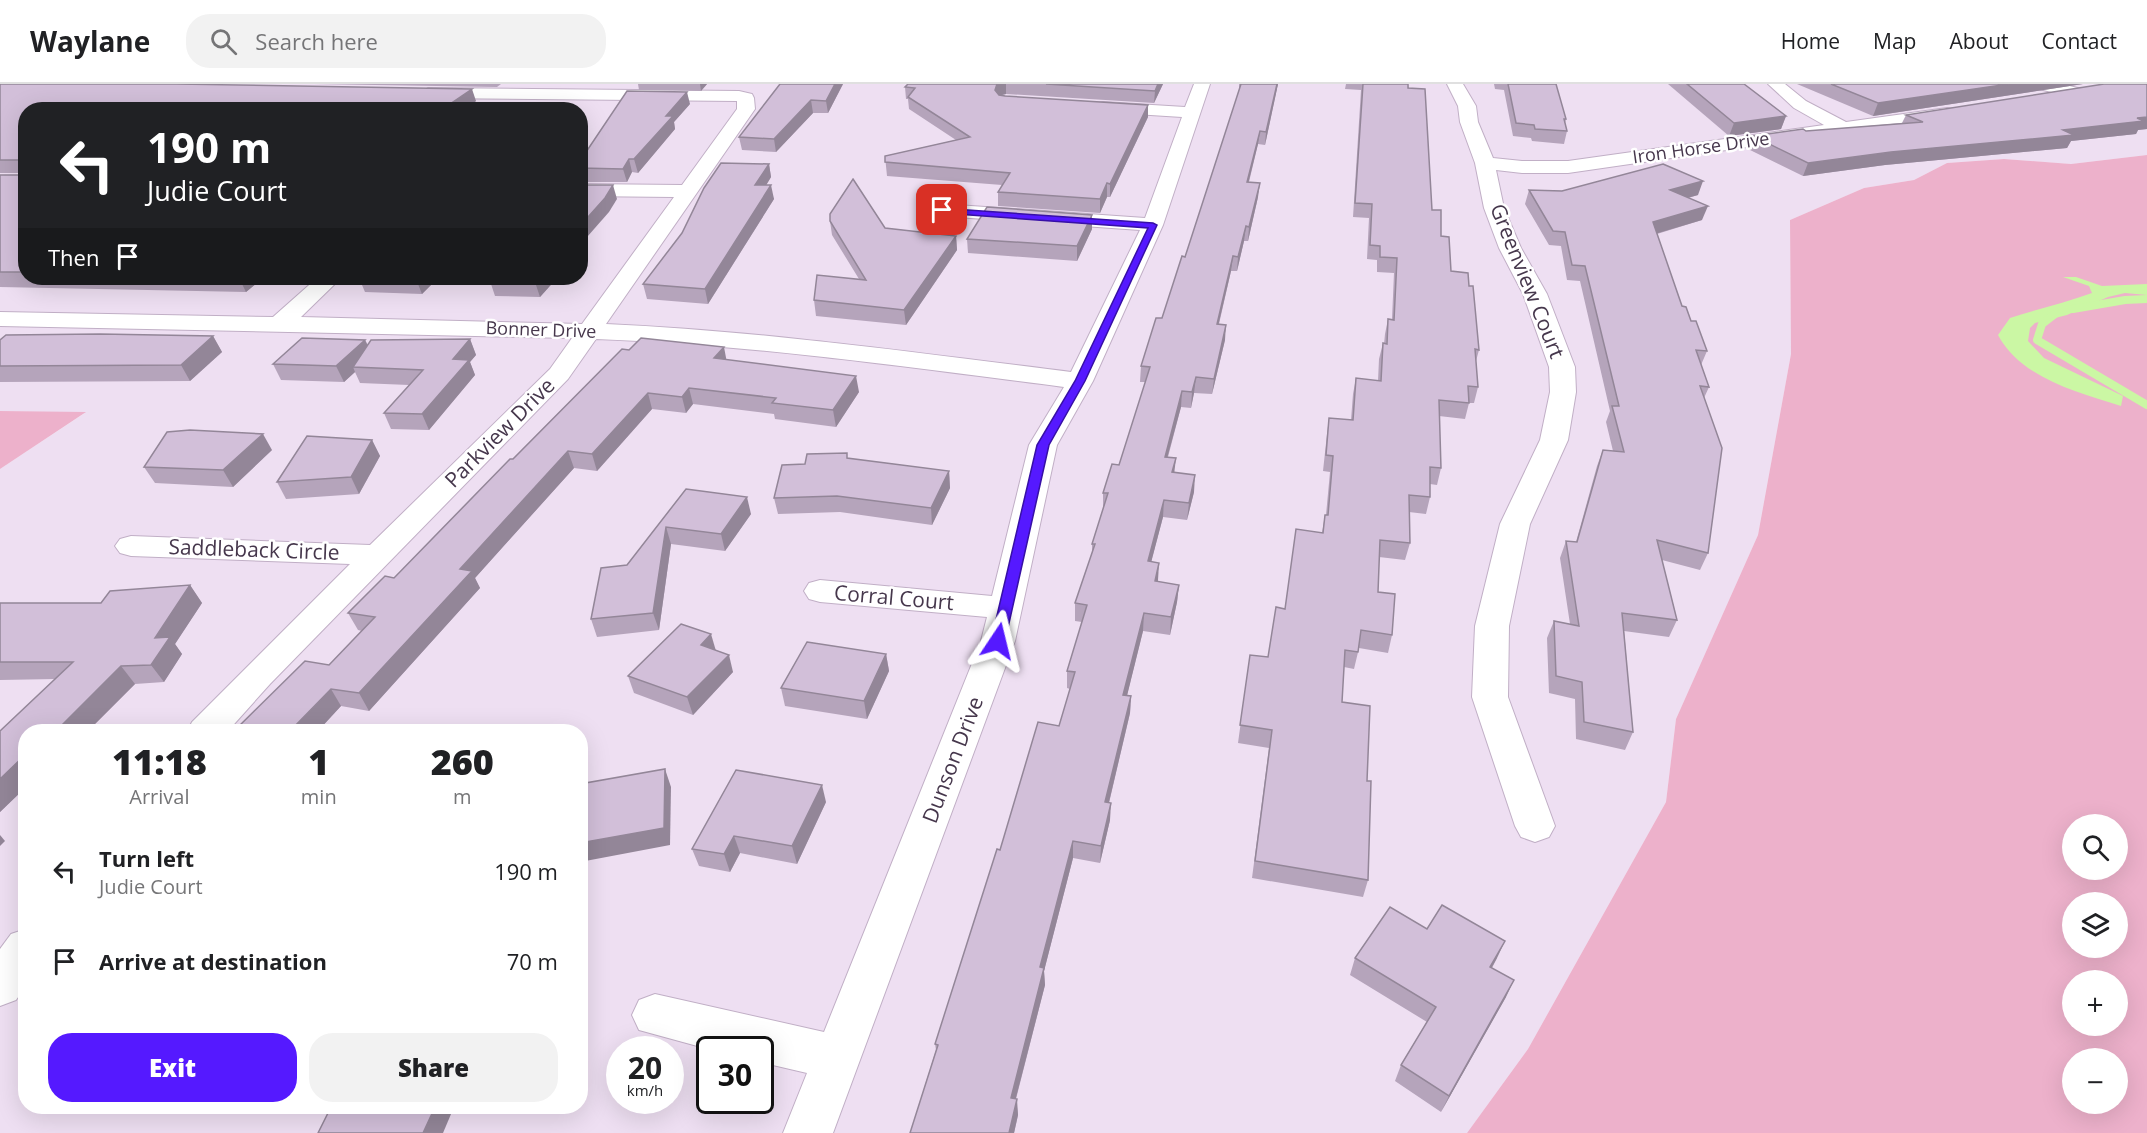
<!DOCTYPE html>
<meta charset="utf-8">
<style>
:root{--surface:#fff;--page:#f2f2f2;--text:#202124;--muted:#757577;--line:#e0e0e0;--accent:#5519ff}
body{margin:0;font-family:"Open Sans",sans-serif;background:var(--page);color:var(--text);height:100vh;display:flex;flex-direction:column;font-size:22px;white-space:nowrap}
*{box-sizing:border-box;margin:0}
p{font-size:20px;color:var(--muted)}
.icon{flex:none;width:33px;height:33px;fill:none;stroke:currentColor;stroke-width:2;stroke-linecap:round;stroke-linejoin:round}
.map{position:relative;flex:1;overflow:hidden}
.side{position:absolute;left:18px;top:640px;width:570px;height:390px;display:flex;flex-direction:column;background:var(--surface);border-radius:24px;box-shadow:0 6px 24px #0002}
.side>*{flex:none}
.guide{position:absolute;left:18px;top:18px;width:570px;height:183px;border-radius:24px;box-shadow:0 6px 24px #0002;background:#202124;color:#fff;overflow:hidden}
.buttons{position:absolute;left:2062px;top:730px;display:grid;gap:12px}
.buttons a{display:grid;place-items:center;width:66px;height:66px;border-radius:50%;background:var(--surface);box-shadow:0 6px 24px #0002;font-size:30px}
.speed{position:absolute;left:606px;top:952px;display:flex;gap:12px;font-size:30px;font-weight:700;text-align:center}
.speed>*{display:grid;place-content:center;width:78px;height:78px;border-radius:50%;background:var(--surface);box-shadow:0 6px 24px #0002;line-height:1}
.speed small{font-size:15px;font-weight:400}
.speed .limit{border:3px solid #111;border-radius:9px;background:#fff;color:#111}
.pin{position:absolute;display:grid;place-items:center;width:51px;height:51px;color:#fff;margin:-26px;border-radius:12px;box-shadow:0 3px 9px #0006}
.me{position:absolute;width:66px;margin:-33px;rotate:10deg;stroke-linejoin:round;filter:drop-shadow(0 0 4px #0008)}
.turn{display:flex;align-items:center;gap:21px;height:126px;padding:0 30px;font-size:27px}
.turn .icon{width:78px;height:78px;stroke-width:2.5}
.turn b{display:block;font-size:42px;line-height:51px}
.then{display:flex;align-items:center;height:57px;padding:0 30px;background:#0003;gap:12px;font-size:22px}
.eta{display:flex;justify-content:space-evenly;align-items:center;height:102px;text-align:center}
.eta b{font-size:36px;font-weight:800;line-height:42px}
.button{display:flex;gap:12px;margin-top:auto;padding:12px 30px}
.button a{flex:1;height:69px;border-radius:24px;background:var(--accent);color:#fff;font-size:24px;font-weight:800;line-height:69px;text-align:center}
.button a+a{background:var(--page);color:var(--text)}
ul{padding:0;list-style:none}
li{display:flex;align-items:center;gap:18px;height:90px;padding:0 30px}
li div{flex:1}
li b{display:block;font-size:22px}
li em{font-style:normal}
header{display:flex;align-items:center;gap:36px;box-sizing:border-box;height:84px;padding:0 30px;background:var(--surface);border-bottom:2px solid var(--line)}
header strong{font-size:28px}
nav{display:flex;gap:33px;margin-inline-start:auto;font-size:21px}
.search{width:420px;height:54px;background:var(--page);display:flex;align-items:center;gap:15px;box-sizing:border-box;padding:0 21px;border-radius:24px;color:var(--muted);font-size:22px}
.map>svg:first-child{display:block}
.residential{fill:#eedff2;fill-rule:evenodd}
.green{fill:#edb1cb;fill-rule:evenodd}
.water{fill:#cbf7a4}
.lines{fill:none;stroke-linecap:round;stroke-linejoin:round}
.stream{stroke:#cbf7a4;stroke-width:8}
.minor-casing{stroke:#c1afc6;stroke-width:2}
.minor{fill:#fff;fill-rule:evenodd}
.wall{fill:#b5a4bb}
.shaded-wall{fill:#938698}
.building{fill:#d2bfd9;stroke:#938698;stroke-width:1.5}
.route{fill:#5519ff;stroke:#3710a6;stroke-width:1.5}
.labels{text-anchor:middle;stroke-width:5;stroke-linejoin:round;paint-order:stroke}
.far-street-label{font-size:18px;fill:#46374c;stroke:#fff}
.street-label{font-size:21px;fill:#46374c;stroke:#fff}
</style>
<header>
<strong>Waylane</strong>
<div class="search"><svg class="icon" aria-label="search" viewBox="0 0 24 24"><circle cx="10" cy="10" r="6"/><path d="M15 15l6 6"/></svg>Search here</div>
<nav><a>Home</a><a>Map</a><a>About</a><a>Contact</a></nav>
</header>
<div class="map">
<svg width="2147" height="1049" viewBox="0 0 2147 1049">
<rect width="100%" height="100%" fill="#f4ebf6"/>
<path class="residential" d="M0 0H2147V71L2071 80 2004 75 1947 79 1914 96 1864 104 1790 136 1791 270 1758 451 1676 635 1666 718 1528 965 1467 1049H0V385L85 329 0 327ZM26 26H580V194H26ZM26 648H580V1023H26ZM620 966H670V1017H620ZM710 966H760V1017H710Z"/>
<g class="green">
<path d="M2147 71V1049H1467L1528 965 1666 718 1676 635 1758 451 1791 270 1790 136 1864 104 1914 96 1947 79 2004 75 2071 80ZM2073 741H2118V786H2073ZM2073 819H2118V864H2073ZM2073 897H2118V942H2073ZM2073 975H2118V1020H2073Z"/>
<polygon points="0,327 86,328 0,385"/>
</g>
<path class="water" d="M2063 193H2076L2102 202 2147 200V211L2125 209 2108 213 2067 231 2035 239 2030 244 2028 257 2044 274 2123 312 2121 322C2077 308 2021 294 1998 251L2010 234C2037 225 2065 219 2092 209L2089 202Z"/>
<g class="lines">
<g class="stream">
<polyline points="2073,225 2125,216 2147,215"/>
<polyline points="2055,230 2042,240 2037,256 2147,321"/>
</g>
<defs>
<g id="minor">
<path d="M1194 0H1210L1163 141 1093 297 1057 361 1015 557 833 1049H783L807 989 760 978V966H712L639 946 632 931 639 916 655 910 824 948 981 557 987 533 820 518 809 515 804 507 809 499 820 496 992 512 1029 361 1064 303C908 283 753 261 596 255L568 295 270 600 227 648H187L192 638 350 480 131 472 120 469 115 462 120 455 131 452 370 461 550 285 572 254 0 242V228L273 233 317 194H341L301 233 582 240 674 113 580 112V100L682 101 737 25V17L428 14 420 9 428 4 739 7 752 10 754 14 755 25 606 240C762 247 917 269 1071 288L1140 146 942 132 935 130 932 126 935 122 942 120 1145 134 1182 33 1103 28 1097 27 1094 23 1097 19 1103 18 1185 23Z"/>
<polygon points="1447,0 1463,0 1476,22 1478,38 1493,74 1522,77 1568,77 1824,41 1794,24 1768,0 1785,0 1806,17 1846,38 1947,24 1953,25 1956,29 1953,33 1947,34 1568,89 1522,89 1496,86 1504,124 1521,164 1547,210 1575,283 1576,308 1568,356 1530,440 1509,542 1508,613 1555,742 1549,753 1535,758 1521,753 1515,742 1472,613 1475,542 1500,440 1540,356 1550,308 1549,283 1523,210 1499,164 1484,124 1475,79 1460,38 1458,22"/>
<polygon points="2033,0 2061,0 2082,5 2084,9 2076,14 2035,4"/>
<polygon points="26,845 26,902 16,916 0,922 0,865 11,850"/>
</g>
</defs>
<use href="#minor" class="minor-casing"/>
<use href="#minor" class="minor"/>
</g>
<g class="wall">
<polygon points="0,0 476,17 464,26 26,26 26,194 263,194 246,208 0,203 0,91 19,91 19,89 0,89"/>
<polygon points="314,0 501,0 497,3"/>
<polygon points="638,0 707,0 701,7 639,6"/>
<polygon points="843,0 828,29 813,29 776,68 742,66 739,53"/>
<polygon points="908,0 1163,0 1154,19 1006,10 1001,11 1148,33 1110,113 1107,113 1100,129 998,122 998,108 1002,101 887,92 885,72 956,56 909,25 908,15 906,15 905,3"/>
<polygon points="1239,0 1278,0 1265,61 1258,60 1249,98 1258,113 1248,157 1244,157 1237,187 1231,187 1219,240 1225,256 1212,310 1194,309 1191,324 1181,323 1168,373 1174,388 1194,408 1187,436 1163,433 1151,478 1158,496 1158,498 1179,501 1177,518 1170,551 1143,547 1127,611 1131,612 1130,629 1109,719 1110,736 1100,779 1073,774 1044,887 1045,901 1016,1015 1018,1031 1014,1049 910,1049 936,966 935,960 1000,766 1059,642 1070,605 1067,604 1067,587 1082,538 1075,537 1075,519 1092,469 1092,460 1103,425 1103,409 1119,381 1146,298 1140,298 1141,282 1162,234 1185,173 1239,7"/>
<polygon points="1346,0 1408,0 1432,126 1441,152 1451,187 1469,202 1479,266 1476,277 1478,303 1474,319 1469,319 1465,335 1439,332 1441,384 1437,401 1430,400 1430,413 1426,430 1409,428 1410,459 1405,476 1379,473 1378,508 1392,551 1388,569 1359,564 1354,585 1344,583 1342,618 1367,697 1368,796 1363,813 1252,794 1269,664 1238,659 1250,571 1268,573 1285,525 1296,445 1322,449 1325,431 1326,431 1330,388 1323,387 1327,350 1329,334 1351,336 1353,310 1356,294 1378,297 1379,275 1383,259 1384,260 1385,250 1388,235 1392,235 1394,189 1377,188 1377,176 1367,175 1369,134 1353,133 1361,6 1345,5"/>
<polygon points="1494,0 1556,0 1566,35 1565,39 1567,47 1564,60 1532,57 1531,54 1513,52 1504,6 1495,5"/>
<polygon points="1668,0 1744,0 1786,32 1781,45 1729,52"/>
<polygon points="1797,0 2083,0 1873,32"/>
<polygon points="2147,0 2147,45 2138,46 2136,50 2071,57 2067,64 1885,81 1803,92 1748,65 1753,52 1902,39 1906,31"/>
<polygon points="690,20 674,38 675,45 638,89 632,88 627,98 580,98 580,77"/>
<polygon points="769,80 771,93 766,101 774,115 708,220 647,215 643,200"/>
<polygon points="1529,106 1698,111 1688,114 1702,136 1657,150 1682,222 1691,237 1707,267 1701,281 1709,303 1704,314 1708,469 1700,486 1662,476 1677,536 1669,553 1624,547 1633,648 1625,666 1576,655 1575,615 1549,609 1547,554 1554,537 1570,540 1560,474 1566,457 1576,458 1597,382 1603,366 1613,367 1606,338 1610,327 1580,197 1567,196 1561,162 1549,161 1525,120"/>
<polygon points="1092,131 1092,145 1077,177 968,169 967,155"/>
<polygon points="830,137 885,144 956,152 957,166 906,241 816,232 814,216 859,195 832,151"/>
<polygon points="359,194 438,194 422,210 365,208"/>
<polygon points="557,194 540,213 495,212 490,197"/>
<polygon points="213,252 222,268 190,297 0,298 0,256"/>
<polygon points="470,255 476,271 470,278 475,291 429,346 391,345 384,329 409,301 360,299 355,288 344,298 281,296 273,280 365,256 368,261"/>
<polygon points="622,265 727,276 859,308 836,343 775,335 774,330 693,320 686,329 652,325 597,387 574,384 475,494 480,504 369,627 341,622 317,648 329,581 362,547 358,546 348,529 394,494"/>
<polygon points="372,356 380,372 359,410 286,415 277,398"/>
<polygon points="272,366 233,403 155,399 144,383"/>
<polygon points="848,375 949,387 950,404 932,441 840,428 778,430 774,414 805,380"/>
<polygon points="686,405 751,430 725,467 671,460 659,546 597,553 591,535 627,481"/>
<polygon points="190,501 202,519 175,560 182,570 164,598 135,600 87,648 26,648 26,703 0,728 0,647 55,595 0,596 0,519 101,519 110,507"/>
<polygon points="716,566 733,588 693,631 634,609 628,592"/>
<polygon points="886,570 889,587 867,635 785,622 781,604"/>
<polygon points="826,718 797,780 740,769 730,788 699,782 692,765"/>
<polygon points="1427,845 1497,874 1492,884 1506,913 1441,1028 1395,997 1401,981 1427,938 1350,891 1355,874"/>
</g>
<g class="shaded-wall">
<polygon points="700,0 707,0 701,7"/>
<polygon points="835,0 843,0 828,29 826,17"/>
<polygon points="997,0 1006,0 1006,10 998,12 995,6"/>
<polygon points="1158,0 1163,0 1154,19 1155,7"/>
<polygon points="1277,0 1278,0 1265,61 1266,48"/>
<polygon points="2009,0 2083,0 1873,32 1878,19"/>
<polygon points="472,5 476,17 464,26 441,26"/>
<polygon points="687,8 690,20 674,38 675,45 638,89 634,75 666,32"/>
<polygon points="811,16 813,29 776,68 774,55"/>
<polygon points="1148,21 1148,33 1110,113 1110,100"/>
<polygon points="1786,32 1781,45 1729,52 1734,39"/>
<polygon points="2147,33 2147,45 2138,46 2136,50 2071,57 2067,64 1885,81 1803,92 1808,79 2063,46"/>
<polygon points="1260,47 1258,60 1245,112 1247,98"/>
<polygon points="629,75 632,88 627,98 623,85"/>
<polygon points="769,80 771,93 758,115 755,101"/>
<polygon points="1703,97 1698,111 1665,120 1670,106"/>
<polygon points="1107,99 1107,113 1100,129 1100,115"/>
<polygon points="1260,99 1258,113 1248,157 1249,143"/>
<polygon points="613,101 617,115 609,128 580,161 580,142"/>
<polygon points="771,101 774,115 708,220 705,205"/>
<polygon points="1708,122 1702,136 1648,152 1653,138"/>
<polygon points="1092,131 1092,145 1077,177 1077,162"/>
<polygon points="1246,142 1244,157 1237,187 1238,173"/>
<polygon points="956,152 957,166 906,241 904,226"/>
<polygon points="1233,172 1231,187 1215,255 1217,240"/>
<polygon points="239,194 263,194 246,208"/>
<polygon points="417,194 438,194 422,210 416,195"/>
<polygon points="539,194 557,194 540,213 535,198"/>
<polygon points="1226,241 1225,256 1212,310 1214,295"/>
<polygon points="213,252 222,268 190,297 181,281"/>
<polygon points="470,255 476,271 470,278 475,291 429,346 422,330 453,275"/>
<polygon points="365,256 372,271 353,283 355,288 344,298 336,282"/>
<polygon points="724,263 727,279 714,274"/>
<polygon points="856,292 859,308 836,343 833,326"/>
<polygon points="1196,293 1194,309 1191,324 1192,308"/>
<polygon points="689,304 693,320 686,329 682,313"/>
<polygon points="1182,307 1181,323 1163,389 1165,373"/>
<polygon points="648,309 652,325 597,387 592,370"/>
<polygon points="263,350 272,366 233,403 223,386"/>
<polygon points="372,356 380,372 359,410 351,393"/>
<polygon points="568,367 574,384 475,494 480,504 369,627 359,609 460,485"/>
<polygon points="1176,374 1174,391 1172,388"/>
<polygon points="949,387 950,404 932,441 931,424"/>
<polygon points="1195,391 1194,408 1187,436 1189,419"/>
<polygon points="747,413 751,430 725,467 721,450"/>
<polygon points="1164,416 1163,433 1147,494 1148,477"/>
<polygon points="666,443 671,460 659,546 653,529"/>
<polygon points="1159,479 1158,496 1154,515 1155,497"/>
<polygon points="190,501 202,519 175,560 182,570 164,598 151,581 155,554"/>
<polygon points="1179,501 1177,518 1170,551 1171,533"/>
<polygon points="1144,529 1143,547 1123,628 1123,611"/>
<polygon points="711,550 716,567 701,561"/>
<polygon points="886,570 889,587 867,635 864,617"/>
<polygon points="729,571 733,588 693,631 687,613"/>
<polygon points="121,582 135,600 87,648 55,648"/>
<polygon points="331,605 341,622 317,648 289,648"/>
<polygon points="1131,612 1130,629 1105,735 1105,718"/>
<polygon points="26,670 26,703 0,728 0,695"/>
<polygon points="665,685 671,703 670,761 580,778 580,759"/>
<polygon points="822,701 826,718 797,780 792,762"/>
<polygon points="1111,719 1110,736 1100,779 1101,762"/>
<polygon points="0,751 5,757 0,762"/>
<polygon points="734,752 740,769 730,788 724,770"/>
<polygon points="1073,757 1073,774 1044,887 1045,901 1012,1029 1011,1014 1040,883"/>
<polygon points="1505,857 1497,874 1483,899 1490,883"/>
<polygon points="1514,896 1506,913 1441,1028 1449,1012"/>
<polygon points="1017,1015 1018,1031 1014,1049 1009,1049"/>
<polygon points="435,1023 454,1023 443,1049 423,1049"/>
</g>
<g class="building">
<polygon points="0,0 176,0 472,5 441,26 26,26 26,188 0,188 0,91 19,91 20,76 0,76"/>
<polygon points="780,0 835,0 826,17 811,16 774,55 739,53"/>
<polygon points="908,0 997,0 995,6 999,11 1005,12 1148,21 1110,100 1107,99 1100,115 998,108 1010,89 885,78 885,72 970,53 908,13 915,4 905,3"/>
<polygon points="1046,0 1158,0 1155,7"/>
<polygon points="1241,0 1277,0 1266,48 1260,47 1247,98 1260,99 1249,143 1246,142 1238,173 1233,172 1217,240 1226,241 1214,295 1196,293 1192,308 1182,307 1165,373 1176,374 1172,388 1195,391 1189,419 1164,416 1148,477 1159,479 1155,497 1179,501 1171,533 1144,529 1123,611 1131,612 1105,718 1111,719 1101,762 1073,757 1040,883 1044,884 1011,1014 1017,1015 1009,1049 910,1049 938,961 935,960 997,765 1000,766 1038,638 1059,642 1075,588 1067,587 1087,521 1075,519 1095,460 1092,460 1108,409 1103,409 1112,380 1119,381 1150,283 1141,282 1156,234 1162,234 1182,172 1185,173"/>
<polygon points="1363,0 1408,0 1408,4 1425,5 1432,126 1441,126 1441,152 1449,153 1451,187 1468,189 1469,202 1473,202 1479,266 1475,265 1478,303 1468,302 1469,319 1439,316 1441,384 1430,383 1430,413 1409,411 1410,459 1380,456 1378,508 1395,510 1392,551 1361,546 1358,568 1345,566 1342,618 1370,622 1367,697 1371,697 1368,796 1255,777 1272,646 1240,641 1250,571 1268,573 1276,523 1285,525 1296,445 1323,449 1325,431 1328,431 1333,372 1326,371 1329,334 1353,336 1356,294 1381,297 1383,259 1387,260 1388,235 1394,236 1397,174 1380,173 1380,162 1370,161 1372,120 1355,119"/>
<polygon points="1508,0 1556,0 1566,35 1564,35 1567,47 1535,45 1534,41 1516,39"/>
<polygon points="1687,0 1744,0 1786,32 1734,39"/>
<polygon points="1831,0 2009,0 1878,19"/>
<polygon points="2104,0 2147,0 2147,33 2137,34 2144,37 2063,46 2074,51 1891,68 1808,79 1753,52 1803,45 1806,47 1923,38 1906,31"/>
<polygon points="627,7 687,8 666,32 673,32 634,75 629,75 623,85 580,84 580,77"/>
<polygon points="721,79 769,80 755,101 771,101 705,205 643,200 682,149 704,104"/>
<polygon points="1663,80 1703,97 1670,106 1708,122 1653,138 1682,222 1686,223 1691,237 1696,237 1707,267 1696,266 1709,303 1700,302 1722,364 1708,469 1657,456 1677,536 1622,529 1633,648 1584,638 1582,598 1556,592 1554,537 1579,542 1566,457 1577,458 1603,366 1624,368 1612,322 1619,322 1585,182 1572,181 1565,148 1553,147 1529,106 1562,107"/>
<polygon points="853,95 885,144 956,152 904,226 814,216 817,191 866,196 830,137 830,130"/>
<polygon points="580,101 613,101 605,114 580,142"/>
<polygon points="987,123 1092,131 1077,162 967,155"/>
<polygon points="360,194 417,194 416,195"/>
<polygon points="493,194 539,194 535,198 490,197"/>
<polygon points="100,250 213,252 181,281 0,282 0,256 6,251"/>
<polygon points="302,254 365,256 336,282 273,280"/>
<polygon points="641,254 724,263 714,274 856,292 833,326 772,319 776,314 689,304 682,313 648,309 592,370 568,367 460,485 472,487 359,609 331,605 289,648 233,648 305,577 329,581 375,533 348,529 385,492 394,494 510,375 513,375 622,265 629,266"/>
<polygon points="470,255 453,275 469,276 422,330 384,329 423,286 353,283 371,256"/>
<polygon points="190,346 263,350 223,386 144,383 167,348"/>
<polygon points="307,352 372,356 351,393 277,398"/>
<polygon points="847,369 847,374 949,387 931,424 837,412 774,414 782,381 805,380 807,370"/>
<polygon points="686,405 747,413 721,450 666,443 653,529 591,535 601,484 627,481"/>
<polygon points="190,501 155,554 170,553 151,581 121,582 55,648 26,648 26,670 0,695 0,647 73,578 0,578 0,519 101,519 110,507"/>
<polygon points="681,540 711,550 701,561 729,571 687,613 628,592"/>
<polygon points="807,558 886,570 864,617 781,604"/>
<polygon points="665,685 664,744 580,759 580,700"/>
<polygon points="736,686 822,701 792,762 734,752 724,770 692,765"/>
<polygon points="1442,821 1505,857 1490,883 1514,896 1449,1012 1401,981 1436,923 1355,874 1390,823 1427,845"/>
<polygon points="331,1023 435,1023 423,1049 318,1049"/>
</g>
<polygon class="route" points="939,124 1153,139 1157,141 1085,297 1049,361 1005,557 998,562 991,557 1037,361 1075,297 1148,144 942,129 937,126"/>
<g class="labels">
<g class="far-street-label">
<text transform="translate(1701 64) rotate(-8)" y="6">Iron Horse Drive</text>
<text transform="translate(541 246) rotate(2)" y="6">Bonner Drive</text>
</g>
<g class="street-label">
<text transform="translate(1527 197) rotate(68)" y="7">Greenview Court</text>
<text transform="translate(500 349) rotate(-45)" y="7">Parkview Drive</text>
<text transform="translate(254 466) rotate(2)" y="7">Saddleback Circle</text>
<text transform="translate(894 514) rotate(5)" y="7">Corral Court</text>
<text transform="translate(953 676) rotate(-69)" y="7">Dunson Drive</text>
</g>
</g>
</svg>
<div class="buttons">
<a><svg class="icon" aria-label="search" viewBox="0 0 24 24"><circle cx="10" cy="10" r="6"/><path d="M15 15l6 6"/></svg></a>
<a><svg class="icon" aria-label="layers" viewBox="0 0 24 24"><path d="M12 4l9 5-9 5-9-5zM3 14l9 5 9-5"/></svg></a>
<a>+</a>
<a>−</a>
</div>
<div class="speed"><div>20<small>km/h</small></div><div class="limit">30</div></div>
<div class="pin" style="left:942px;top:126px;background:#d93025"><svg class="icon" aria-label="arrive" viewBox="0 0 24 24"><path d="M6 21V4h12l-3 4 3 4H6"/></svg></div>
<svg class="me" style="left:998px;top:557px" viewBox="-20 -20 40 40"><path d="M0-17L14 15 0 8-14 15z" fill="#5519ff" stroke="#fff" stroke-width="4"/></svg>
<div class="guide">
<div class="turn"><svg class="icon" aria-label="left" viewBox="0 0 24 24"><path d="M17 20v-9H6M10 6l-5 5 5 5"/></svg><div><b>190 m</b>Judie Court</div></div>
<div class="then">Then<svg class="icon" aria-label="arrive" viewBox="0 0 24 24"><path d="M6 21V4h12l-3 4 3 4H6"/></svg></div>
</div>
<section class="side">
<div class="eta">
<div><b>11:18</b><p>Arrival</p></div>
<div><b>1</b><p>min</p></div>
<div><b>260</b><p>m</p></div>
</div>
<ul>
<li><svg class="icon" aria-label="left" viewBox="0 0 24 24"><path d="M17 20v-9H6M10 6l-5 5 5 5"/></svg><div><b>Turn left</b><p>Judie Court</p></div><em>190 m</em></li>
<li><svg class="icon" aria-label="arrive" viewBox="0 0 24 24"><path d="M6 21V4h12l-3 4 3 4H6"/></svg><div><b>Arrive at destination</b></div><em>70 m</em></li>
</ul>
<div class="button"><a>Exit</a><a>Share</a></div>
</section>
</div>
